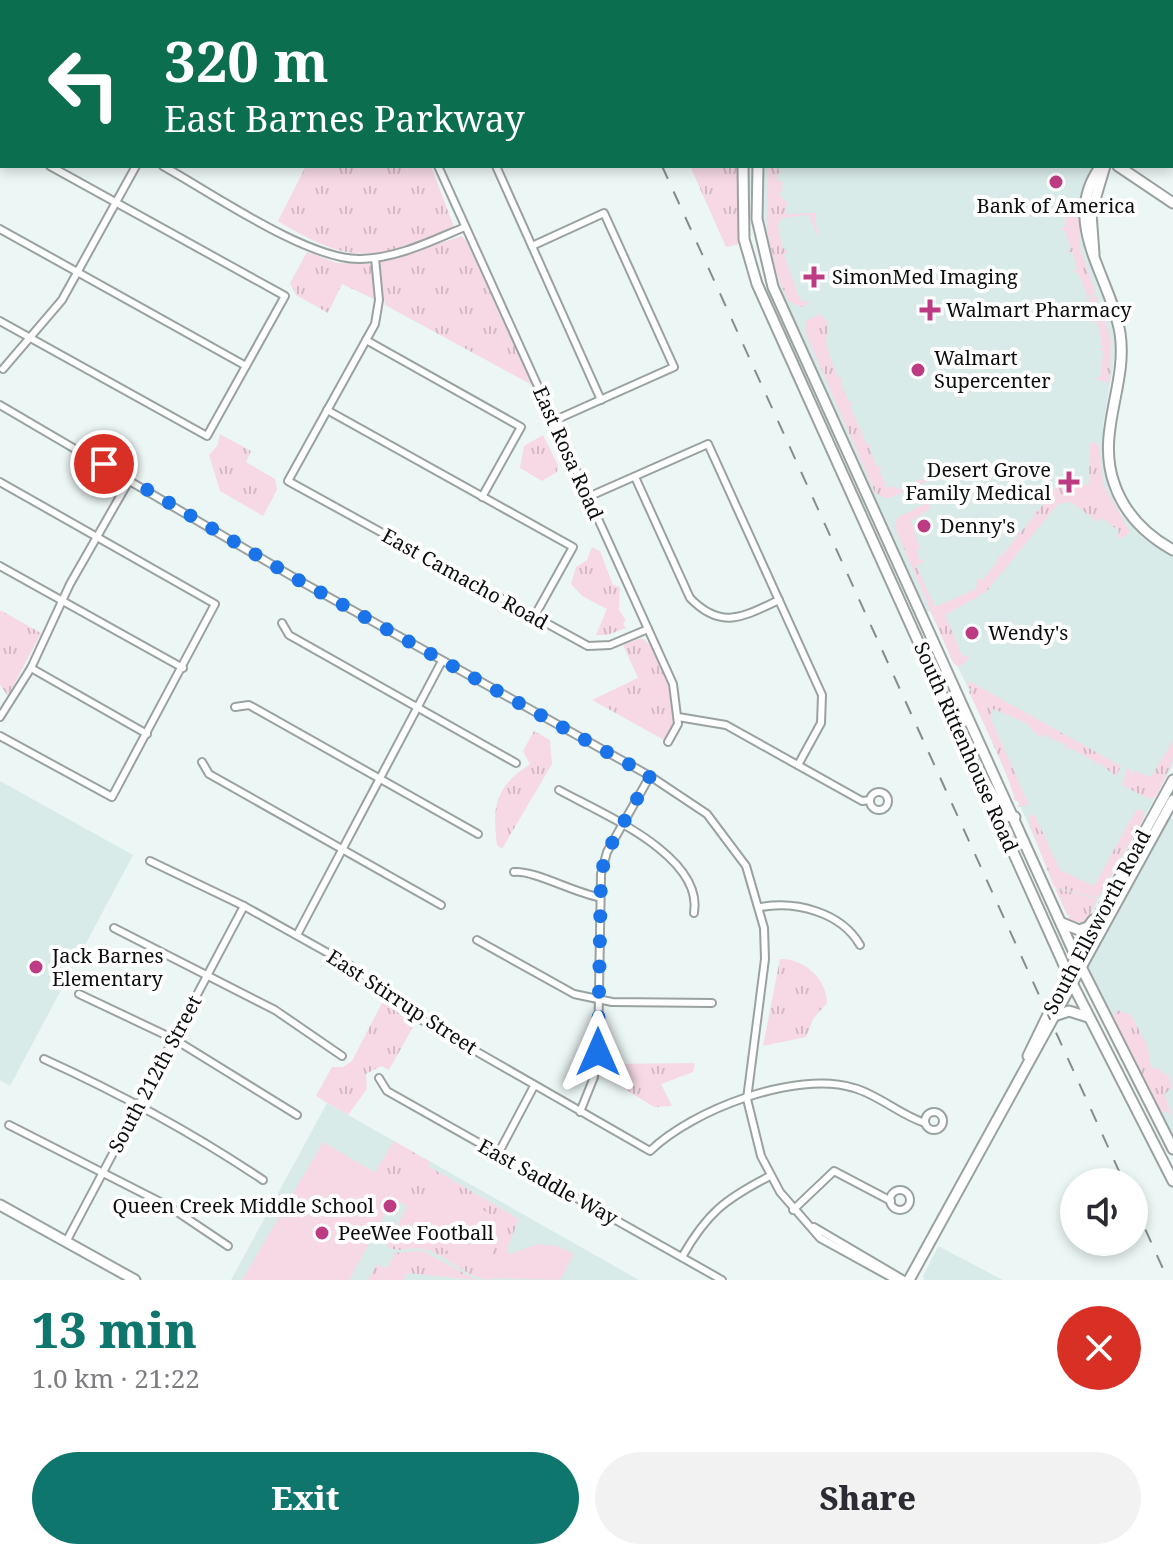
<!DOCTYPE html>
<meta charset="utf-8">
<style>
:root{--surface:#fff;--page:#f2f2f3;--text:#2b2b33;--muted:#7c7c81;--accent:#0f766e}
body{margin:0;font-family:"Noto Serif",serif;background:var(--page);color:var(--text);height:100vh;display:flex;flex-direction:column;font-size:30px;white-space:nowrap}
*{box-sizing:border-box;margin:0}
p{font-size:26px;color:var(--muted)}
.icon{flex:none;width:44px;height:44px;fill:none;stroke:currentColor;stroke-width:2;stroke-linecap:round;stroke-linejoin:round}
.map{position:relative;height:1280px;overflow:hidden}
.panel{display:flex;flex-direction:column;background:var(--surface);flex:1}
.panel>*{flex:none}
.top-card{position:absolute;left:0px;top:0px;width:1174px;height:168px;box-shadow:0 4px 12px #0003;background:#0b6e4f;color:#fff;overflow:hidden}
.fabs{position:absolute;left:1060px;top:1168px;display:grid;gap:16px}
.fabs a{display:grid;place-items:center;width:88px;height:88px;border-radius:50%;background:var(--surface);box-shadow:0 4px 12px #0003;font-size:40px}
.pin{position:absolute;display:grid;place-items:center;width:68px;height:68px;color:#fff;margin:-34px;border:4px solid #fff;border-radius:50%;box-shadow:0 2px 8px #0007}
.me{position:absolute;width:88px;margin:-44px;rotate:0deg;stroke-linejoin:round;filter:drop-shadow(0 0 6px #0008)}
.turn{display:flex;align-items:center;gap:28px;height:168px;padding:0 32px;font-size:36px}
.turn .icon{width:104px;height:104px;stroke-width:2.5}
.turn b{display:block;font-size:56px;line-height:68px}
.round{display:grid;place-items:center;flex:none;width:84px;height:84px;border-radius:42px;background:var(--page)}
.head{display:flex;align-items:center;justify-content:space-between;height:136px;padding:0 32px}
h1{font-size:48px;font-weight:800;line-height:60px;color:var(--accent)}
.cta{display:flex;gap:16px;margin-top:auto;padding:16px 32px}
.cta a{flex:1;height:92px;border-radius:48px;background:var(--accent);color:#fff;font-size:32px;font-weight:800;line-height:92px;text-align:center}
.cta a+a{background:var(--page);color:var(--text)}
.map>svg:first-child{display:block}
.built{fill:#d9ebe9}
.grass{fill:url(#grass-tufts)}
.pitch{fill:#f6d9e5}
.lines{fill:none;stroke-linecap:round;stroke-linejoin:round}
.street-casing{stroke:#9aa2a1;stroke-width:10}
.secondary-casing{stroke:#9aa2a1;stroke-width:13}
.street{stroke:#fff;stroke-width:6}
.secondary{stroke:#fff;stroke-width:9}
.rail{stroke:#858c8b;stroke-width:2;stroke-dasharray:14 14;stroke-linecap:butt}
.route{stroke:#1a73e8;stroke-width:14;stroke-dasharray:0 25.2}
.poi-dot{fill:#bd3b83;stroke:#fff;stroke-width:3}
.labels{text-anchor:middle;stroke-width:8;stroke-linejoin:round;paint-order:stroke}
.poi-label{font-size:20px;fill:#0c0f0e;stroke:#fff;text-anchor:start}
.street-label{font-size:20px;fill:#0c0f0e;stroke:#fff}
</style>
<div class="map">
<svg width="1173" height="1280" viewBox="0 0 1173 1280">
<defs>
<pattern id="grass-tufts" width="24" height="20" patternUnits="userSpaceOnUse" patternTransform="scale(2)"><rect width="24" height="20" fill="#f6d9e5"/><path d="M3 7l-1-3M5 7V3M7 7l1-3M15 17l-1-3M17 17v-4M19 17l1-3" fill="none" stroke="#d2b9c3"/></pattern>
</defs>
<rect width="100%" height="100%" fill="#ecf6f5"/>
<g class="built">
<polygon points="695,166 1094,166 1084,190 1083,238 1113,328 1116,349 1103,425 1103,463 1120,513 1144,539 1173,558 1173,765 1087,921 1071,921 971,694 930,611 922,614 773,287 756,197 741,189 708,193"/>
<polygon points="0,781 133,855 10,1086 0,1080"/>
<polygon points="1165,814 1173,819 1173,1149 1082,970"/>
<polygon points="327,1103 639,1280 231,1280"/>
<polygon points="938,1247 940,1247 1003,1280 924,1280 923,1276"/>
</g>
<g class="grass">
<path d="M306 166H431L454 227 447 235C370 259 350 265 278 221Z"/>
<polygon points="690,166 698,166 702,171 700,166 737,166 739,244 726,247"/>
<polygon points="767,166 779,166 778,170 782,172 777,174 777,180 783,182 780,195 787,203 785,214 815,213 818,238 809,215 782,218 778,224 782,247 788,252 784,255 800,300 810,303 801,307 788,301 775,270 767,230"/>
<polygon points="1065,213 1080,219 1080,248 1096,293 1083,299 1087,295 1078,273 1073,272 1077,269 1072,252 1067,252 1071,248 1064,230 1059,230 1066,226"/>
<polygon points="462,236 468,244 532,385 385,305 378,263"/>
<polygon points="307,252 337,263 371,264 374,299 342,284 328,313 296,295 290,283"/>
<polygon points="1096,295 1111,340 1110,383 1095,379 1101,376 1103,351 1098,349 1103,348 1098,324 1092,322 1096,319 1089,300 1084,300"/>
<polygon points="820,314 828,322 826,345 838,378 842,377 841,385 849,402 853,402 850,406 867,445 872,444 869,448 877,467 882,466 879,470 887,488 893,486 900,490 939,470 943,474 888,499 875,493 805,332 805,321"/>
<polygon points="220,434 251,451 246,462 275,479 277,490 263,516 220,491 209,455 217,446"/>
<polygon points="543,435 558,465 557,472 542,481 520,468 524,446"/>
<polygon points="1094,441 1099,446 1103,484 1130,532 1123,538 1117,537 1119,531 1102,518 1098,522 1071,502 1058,504 986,592 945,615 963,657 967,655 969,659 959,667 953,663 895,528 897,518 928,502 931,508 911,521 920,548 916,551 920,560 925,561 916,566 935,607 976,589 978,578 983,580 998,560 997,555 1001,557 1017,536 1015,531 1019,534 1035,515 1033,510 1037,512 1053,492 1050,488 1055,490 1059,483 1066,486 1089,484 1090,444"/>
<polygon points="592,547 600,551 613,585 620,587 619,610 626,620 623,624 626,628 607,635 596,635 607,609 582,596 571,584 576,567 587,560"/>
<polygon points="0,610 41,633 8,696 0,685"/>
<path d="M641 638C658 644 675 699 674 717 673 726 668 733 664 740L592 700 638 678 623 645Z"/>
<path d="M969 681 1121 766 1116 776 1097 762 1093 766 1094 761 1070 748 1066 752 1067 746 1043 734 1040 738 1026 723 994 709 990 717 1029 805 1018 807 1020 802 1014 800C1016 790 977 709 969 692L971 689 967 686Z"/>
<path d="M534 731 550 740 552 764 502 849 497 845C492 806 495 787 530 764L523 751Z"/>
<polygon points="1173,740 1173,758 1170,757 1173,760 1156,797 1149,799 1122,785 1127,769 1131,770 1131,778 1134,771 1151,777"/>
<polygon points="1136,810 1143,811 1144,818 1098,898 1054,887 1029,823 1030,816 1034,814 1060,870 1094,886"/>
<polygon points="1055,888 1097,899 1086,923 1070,921 1068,917 1072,914 1067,915"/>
<path d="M780 959C805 958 827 980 827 1003L813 1019 806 1037 763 1046Z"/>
<polygon points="383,1001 414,1025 389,1070 381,1066 366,1074 367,1089 348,1115 316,1096 332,1067 343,1067 352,1061"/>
<polygon points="1117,1010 1131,1015 1148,1047 1151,1068 1158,1068 1170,1078 1171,1088 1165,1094 1173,1121 1169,1113 1160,1111 1114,1023 1112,1018"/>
<polygon points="695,1063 693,1072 661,1084 672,1106 654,1107 607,1078 608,1064"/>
<path d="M394 1141 430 1162 428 1166 519 1219 507 1249 509 1254 490 1278 493 1280C466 1280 448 1254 423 1249 408 1246 401 1254 386 1246L407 1206 368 1184Z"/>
<polygon points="419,1251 425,1252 476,1280 407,1273 404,1280 368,1280 376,1265 387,1268 395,1253"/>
</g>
<g class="pitch">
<polygon points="323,1142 400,1187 349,1280 242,1280"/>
<polygon points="436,1184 508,1224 482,1270 410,1230"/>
<polygon points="537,1244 557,1246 574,1254 560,1280 490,1278 508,1255"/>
</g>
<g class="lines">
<defs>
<g id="street">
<polyline points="343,0 346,2"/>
<polyline points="506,0 507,2"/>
<polyline points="934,0 935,2"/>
<polyline points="1076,0 1079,2"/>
<polyline points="130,2 131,0"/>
<polyline points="221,2 223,0"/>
<polyline points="443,2 446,0"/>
<polyline points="921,2 922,0"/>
<polyline points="995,2 996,0"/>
<polyline points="0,74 2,76"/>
<polyline points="0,138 2,139"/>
<path d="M163 166C210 192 309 261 361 259 398 258 431 241 465 227"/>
<polyline points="438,166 673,684 678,724 668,742"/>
<polyline points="496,166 601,400"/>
<polyline points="0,229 246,366"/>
<polyline points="532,246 604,213 674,367 553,421"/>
<polyline points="375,258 379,300 375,324 288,481 588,646 610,645 648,629"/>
<polyline points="0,321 207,436 285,296 50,166"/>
<polyline points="366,340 521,427 482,497"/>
<polyline points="3,369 62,300 136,166"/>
<polyline points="0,405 300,581 650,776 707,814 746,866 764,928 765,959 747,1099 761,1156 780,1192 820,1238 896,1280"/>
<polyline points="327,410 573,547 534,617"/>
<path d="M635 477 690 598C722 631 744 616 779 600"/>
<polyline points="0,482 215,604 112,797 0,736"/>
<polyline points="588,497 708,444 822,695 821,723 798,765"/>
<polyline points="0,566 183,668"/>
<polyline points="282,623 289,635 516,763"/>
<polyline points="31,668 147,734"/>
<polyline points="235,707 249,705 478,834"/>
<polyline points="0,717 31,668 70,584 130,479"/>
<polyline points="678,717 726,725 862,801 870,800"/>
<polyline points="202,762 209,774 441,905"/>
<path d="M559 790C600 813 704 855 694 913"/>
<circle cx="879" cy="801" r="9"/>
<path d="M150 861 244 906 353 967 418 1018 650 1151C692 1110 796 1070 854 1088 879 1095 900 1115 925 1123"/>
<path d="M514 872C533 870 573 892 598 897"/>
<path d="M761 907C796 901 841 912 860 945"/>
<polyline points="114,928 275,1010 342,1056"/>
<polyline points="297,935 442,661"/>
<polyline points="477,940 574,994 612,1002 712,1003"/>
<polyline points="79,994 174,1039 297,1115"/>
<path d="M44 1059C121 1094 193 1133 263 1180"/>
<polyline points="379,1078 387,1091 722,1280"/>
<polyline points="580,1112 594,1077 598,1052 601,874 607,852 650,776"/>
<circle cx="934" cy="1121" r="9"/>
<polyline points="9,1125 170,1207 228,1246"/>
<polyline points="498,1154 534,1086"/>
<circle cx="900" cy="1200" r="10"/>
<polyline points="793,1210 834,1171 891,1201"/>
<polyline points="814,1227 904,1280"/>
<polyline points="66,1242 244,906"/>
<path d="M682 1257C707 1213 725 1199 770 1176"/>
</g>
<g id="secondary">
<polyline points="820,0 824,2"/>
<polyline points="843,0 847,2"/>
<polyline points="810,2 811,0"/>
<polyline points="1172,39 1173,37"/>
<polyline points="743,166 744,239 757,284 1073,985 1173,1181"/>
<polyline points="758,166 757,219 773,287 1076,957 1173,1149"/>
<path d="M1101 166C1059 222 1111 277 1120 333 1128 384 1096 432 1114 483 1124 513 1146 535 1173 550"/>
<polyline points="1118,166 1173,203"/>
<polyline points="1094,254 1091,213 1105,166"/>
<polyline points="984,780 1005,816 1015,817"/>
<polyline points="1062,923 1079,930 1088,927 1093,920"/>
<polyline points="1057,1015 1069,1011 1088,1017"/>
<polyline points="1028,1056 1076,957 1173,780"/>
<polyline points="0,1205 135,1280"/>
<polyline points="909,1280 1173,800"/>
</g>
</defs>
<use href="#street" class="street-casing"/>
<use href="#secondary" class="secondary-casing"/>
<use href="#street" class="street"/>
<use href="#secondary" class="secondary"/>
<g class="rail">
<polyline points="586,0 587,2"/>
<polyline points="662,166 1124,1182"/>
<polyline points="1134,1204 1168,1280"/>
</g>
</g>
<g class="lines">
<polyline class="route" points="104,464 300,581 650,776 607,852 601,874 598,1052"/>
</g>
<g class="poi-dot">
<circle cx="1056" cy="182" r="8"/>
<path d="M810 265h8v8h8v8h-8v8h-8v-8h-8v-8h8z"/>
<path d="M926 298h8v8h8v8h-8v8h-8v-8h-8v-8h8z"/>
<circle cx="918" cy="370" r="8"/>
<path d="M1065 470h8v8h8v8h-8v8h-8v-8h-8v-8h8z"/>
<circle cx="924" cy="526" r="8"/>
<circle cx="972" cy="633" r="8"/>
<circle cx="36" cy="967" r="8"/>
<circle cx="390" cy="1206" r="8"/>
<circle cx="322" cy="1233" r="8"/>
</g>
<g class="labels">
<g class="poi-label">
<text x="1056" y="213" text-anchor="middle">Bank of America</text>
<text x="832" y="284">SimonMed Imaging</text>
<text x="946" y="317">Walmart Pharmacy</text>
<text x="934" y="365">Walmart<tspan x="934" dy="23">Supercenter</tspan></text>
<text x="1051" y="477" text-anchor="end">Desert Grove<tspan x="1051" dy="23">Family Medical</tspan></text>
<text x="940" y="533">Denny's</text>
<text x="988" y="640">Wendy's</text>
<text x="52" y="963">Jack Barnes<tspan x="52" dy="23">Elementary</tspan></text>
<text x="374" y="1213" text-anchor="end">Queen Creek Middle School</text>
<text x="338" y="1240">PeeWee Football</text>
</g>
<g class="street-label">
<text transform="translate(568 453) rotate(66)" y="7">East Rosa Road</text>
<text transform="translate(465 579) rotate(29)" y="7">East Camacho Road</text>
<text transform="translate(966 747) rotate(66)" y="7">South Rittenhouse Road</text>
<text transform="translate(1097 922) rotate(-62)" y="7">South Ellsworth Road</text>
<text transform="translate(402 1002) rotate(33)" y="7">East Stirrup Street</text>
<text transform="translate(155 1074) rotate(-62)" y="7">South 212th Street</text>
<text transform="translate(548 1182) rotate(29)" y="7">East Saddle Way</text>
</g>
</g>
</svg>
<div class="fabs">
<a><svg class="icon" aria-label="sound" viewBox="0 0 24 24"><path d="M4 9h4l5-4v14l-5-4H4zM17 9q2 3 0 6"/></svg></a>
</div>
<div class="pin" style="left:104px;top:464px;background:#d93025"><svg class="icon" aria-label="arrive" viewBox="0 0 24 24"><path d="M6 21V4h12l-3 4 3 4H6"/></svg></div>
<svg class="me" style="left:598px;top:1052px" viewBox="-20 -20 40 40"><path d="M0-17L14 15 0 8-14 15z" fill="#1a73e8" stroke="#fff" stroke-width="4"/></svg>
<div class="top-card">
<div class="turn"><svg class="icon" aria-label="left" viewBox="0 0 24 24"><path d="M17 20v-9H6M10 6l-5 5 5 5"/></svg><div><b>320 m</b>East Barnes Parkway</div></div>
</div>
</div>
<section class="panel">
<div class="head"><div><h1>13 min</h1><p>1.0 km · 21:22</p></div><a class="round" style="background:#d93025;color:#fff"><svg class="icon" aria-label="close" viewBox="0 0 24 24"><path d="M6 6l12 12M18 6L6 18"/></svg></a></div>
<div class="cta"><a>Exit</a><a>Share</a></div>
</section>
